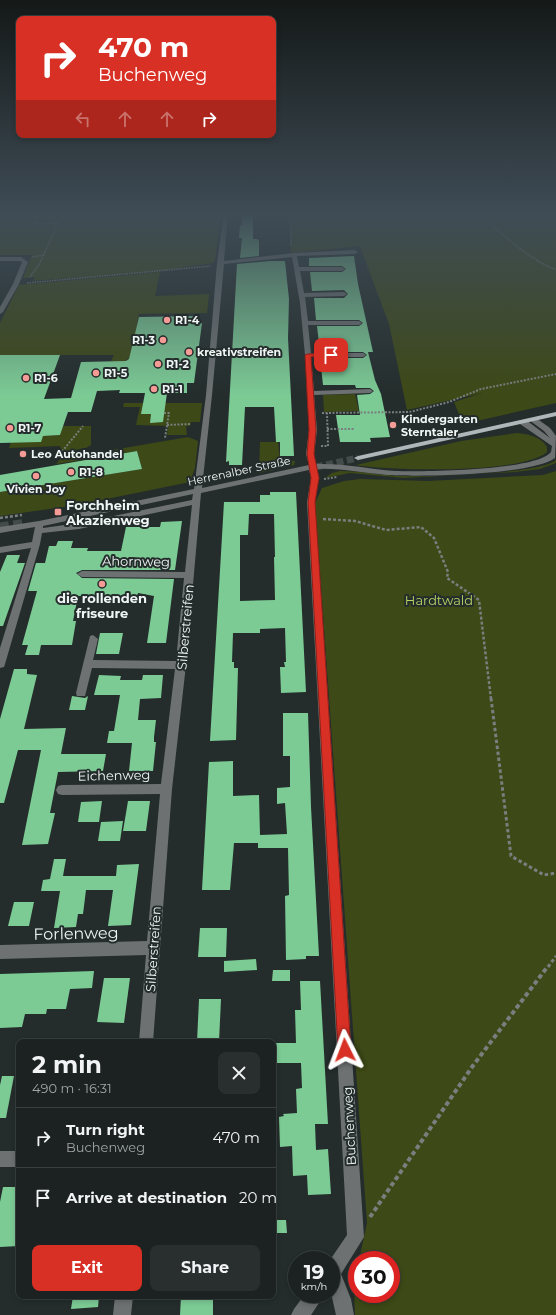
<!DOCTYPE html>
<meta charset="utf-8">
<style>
:root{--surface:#1b2221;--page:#282f2e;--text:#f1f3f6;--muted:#a0a4a5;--line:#393f3f;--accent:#d93025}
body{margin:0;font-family:Montserrat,sans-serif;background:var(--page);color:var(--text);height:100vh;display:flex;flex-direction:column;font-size:15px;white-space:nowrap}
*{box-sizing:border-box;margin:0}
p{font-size:13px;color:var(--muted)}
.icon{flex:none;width:22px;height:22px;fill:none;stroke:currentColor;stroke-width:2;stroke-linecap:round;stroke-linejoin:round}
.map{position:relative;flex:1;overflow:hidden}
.side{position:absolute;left:16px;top:1039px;width:260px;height:260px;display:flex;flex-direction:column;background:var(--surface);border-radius:8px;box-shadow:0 2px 6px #0003,0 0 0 1px var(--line)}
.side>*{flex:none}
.top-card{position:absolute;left:16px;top:16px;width:260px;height:122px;border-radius:8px;box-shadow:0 2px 6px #0003,0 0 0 1px var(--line);background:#d93025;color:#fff;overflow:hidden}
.speed{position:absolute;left:288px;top:1251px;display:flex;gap:8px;font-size:20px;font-weight:700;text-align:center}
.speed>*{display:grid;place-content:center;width:52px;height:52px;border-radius:50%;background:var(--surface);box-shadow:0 2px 6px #0003,0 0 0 1px var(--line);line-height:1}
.speed small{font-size:10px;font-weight:400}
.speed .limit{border:6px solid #d22;background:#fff;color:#111}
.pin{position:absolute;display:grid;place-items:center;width:34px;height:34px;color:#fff;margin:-17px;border-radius:8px;box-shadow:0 2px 6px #0006}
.me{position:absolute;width:44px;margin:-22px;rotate:357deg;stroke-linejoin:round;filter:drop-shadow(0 0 3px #0008)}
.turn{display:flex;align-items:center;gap:14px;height:84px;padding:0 16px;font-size:18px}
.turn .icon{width:52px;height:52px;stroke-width:2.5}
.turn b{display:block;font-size:28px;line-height:34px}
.lanes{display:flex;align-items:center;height:38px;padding:0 16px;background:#0003;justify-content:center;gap:20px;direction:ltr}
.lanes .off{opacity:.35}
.round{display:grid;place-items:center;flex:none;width:42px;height:42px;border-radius:8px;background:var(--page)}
.head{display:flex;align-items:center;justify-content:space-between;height:68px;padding:0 16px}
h1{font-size:24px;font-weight:700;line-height:30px}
.button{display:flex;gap:8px;margin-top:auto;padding:8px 16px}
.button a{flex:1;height:46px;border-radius:8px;background:var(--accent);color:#fff;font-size:16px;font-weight:700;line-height:46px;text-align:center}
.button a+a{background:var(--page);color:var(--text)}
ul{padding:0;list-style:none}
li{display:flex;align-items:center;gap:12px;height:60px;padding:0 16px;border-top:1px solid var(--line)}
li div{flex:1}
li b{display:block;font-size:15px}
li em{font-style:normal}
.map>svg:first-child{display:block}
.green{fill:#3d4916}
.building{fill:#7ccb95;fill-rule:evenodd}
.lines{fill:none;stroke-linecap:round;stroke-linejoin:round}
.major-tunnel-far1{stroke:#434b4a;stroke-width:7;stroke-dasharray:7 3.5;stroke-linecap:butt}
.major-tunnel{stroke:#434b4a;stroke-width:9;stroke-dasharray:9 4.5;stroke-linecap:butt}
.path-far4{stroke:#787f7e;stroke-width:1.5;stroke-dasharray:1.5 1;stroke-linecap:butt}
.path-far3{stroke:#787f7e;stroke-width:2;stroke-dasharray:2 1.5;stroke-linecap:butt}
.path-far2{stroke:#787f7e;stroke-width:2.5;stroke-dasharray:3 2;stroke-linecap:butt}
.path-far1{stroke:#787f7e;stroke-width:3;stroke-dasharray:3.5 2.5;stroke-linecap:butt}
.path{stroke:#787f7e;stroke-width:4;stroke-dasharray:4.5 3;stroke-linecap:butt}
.minor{fill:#6d7172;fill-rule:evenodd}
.major{fill:#afb7ba;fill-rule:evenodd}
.route{fill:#d93025;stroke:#8d1f18}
.poi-dot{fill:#f59b96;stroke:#242d2c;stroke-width:1.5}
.labels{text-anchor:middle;stroke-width:4;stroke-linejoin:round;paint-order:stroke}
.far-poi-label{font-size:11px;font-weight:bold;fill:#f0f6f5;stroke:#242d2c;text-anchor:start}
.far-street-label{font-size:11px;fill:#f0f6f5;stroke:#242d2c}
.poi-label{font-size:13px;font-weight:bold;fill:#f0f6f5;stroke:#242d2c;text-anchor:start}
.street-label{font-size:13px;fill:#f0f6f5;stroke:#242d2c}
.park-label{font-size:13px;fill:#b8d366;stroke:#242d2c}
.near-street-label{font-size:16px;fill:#f0f6f5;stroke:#242d2c}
</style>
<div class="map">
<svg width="556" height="1315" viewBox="0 0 556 1315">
<rect width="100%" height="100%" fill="#242d2c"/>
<g class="green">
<polygon points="0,212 221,212 215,261 212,263 160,271 33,281 35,277 23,278 32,255 0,255"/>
<polygon points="291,212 556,212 556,403 463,424 454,402 482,393 407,410 389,324 360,246 291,253"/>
<polygon points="160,272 155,296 209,294 207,313 139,314 137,324 186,323 134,337 132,345 180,359 127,359 125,368 111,361 114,355 0,355 0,323 19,285"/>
<polygon points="355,394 359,411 324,412 323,395"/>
<polygon points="124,403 202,403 200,422 191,422 190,426 186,426 187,435 167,435 168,426 136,425 140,407 123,407"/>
<polygon points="63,426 91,426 91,445 86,448 61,452 60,446 9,448 11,442 40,442 43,436 60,435"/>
<path d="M517 433C529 434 541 437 547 447V452C523 474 389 471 356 465L461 441Z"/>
<polygon points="188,437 198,441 195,468 190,482 77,505 0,516 0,492 142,469 137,451 56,464 60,459"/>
<polygon points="260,442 278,442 280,459 295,461 294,465 259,473"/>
<path d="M556 460V463L540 469 515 472 404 478 350 473 325 478 332 473 340 471C362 471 383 476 404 476 430 477 540 474 556 460Z"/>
<polygon points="556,471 556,1315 355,1315 354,1283 357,1268 357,1294 391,1294 391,1260 359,1260 367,1223 315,503 322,488 344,481 360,479 428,481 543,475"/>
</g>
<g class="building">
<polygon points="253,215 253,239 257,239 259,241 259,256 240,258 242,238 239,238 240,225 242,225 242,216"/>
<polygon points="354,256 358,284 373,352 368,352 375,380 381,394 390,437 370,438 371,442 340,442 336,415 360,415 357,395 370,394 374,391 370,388 356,388 355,385 323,385 320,358 363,358 367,355 363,352 320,352 317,326 359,326 363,323 359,320 316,320 314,298 344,298 348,294 344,290 312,291 310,272 342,272 346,269 342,266 309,266 309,258"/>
<polygon points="270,261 285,261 289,299 288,338 294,456 280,456 280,442 276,442 274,407 245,407 242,465 229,465 229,461 226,462 228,425 237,264"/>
<polygon points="197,316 196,323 202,323 194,383 187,383 187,393 167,393 163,422 150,423 151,414 141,414 145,393 119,393 120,390 97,391 91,412 68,412 60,435 43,436 41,442 0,443 0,355 60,355 44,399 71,398 81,362 126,361 129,359 139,317"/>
<polygon points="137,451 142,469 0,492 0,475"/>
<path d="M270 492H296L306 692 281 693 280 667H285L284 662H286L285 628 260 629V633H233L232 662H234V668H238L236 740 210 741 224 502H260V495H270ZM249 514H274L275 557H274L275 600 240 601V535H248Z"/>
<polygon points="182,521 175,570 82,570 76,573 82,578 174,579 166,643 147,643 154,596 138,593 137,597 78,596 73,621 76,621 72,645 41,645 39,655 25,655 28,645 22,645 37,591 28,591 36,563 45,563 49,546 56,546 58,541 73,541 71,548 88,548 87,551 121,551 126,527 160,527 161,522"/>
<polygon points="7,555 20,555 17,563 25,563 3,626 0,626 0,572"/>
<polygon points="100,633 123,633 119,654 96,654"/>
<polygon points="14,669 27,669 27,674 37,675 24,729 66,728 61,754 106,754 103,771 58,772 50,813 55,813 48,844 22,845 41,750 18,750 4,803 0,803 0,719"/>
<polygon points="99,675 121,676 120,680 142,680 143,675 163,675 161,698 140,699 138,720 156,720 154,737 154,742 156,742 153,771 129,771 132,743 107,743 109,731 114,731 120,695 94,695"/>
<polygon points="72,696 85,698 88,696 85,710 69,710"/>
<polygon points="283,713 308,713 311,807 319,956 306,956 306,959 286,960 285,896 289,895 288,848 258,848 258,843 234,843 230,890 202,890 209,762 233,761 233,796 259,795 260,835 287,834 285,803 277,804 277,788 290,787 290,756 283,756"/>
<polygon points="102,801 99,822 78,822 81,802"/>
<polygon points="128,801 150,801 146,831 123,831"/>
<polygon points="123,821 120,841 98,841 101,822"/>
<polygon points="54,859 66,859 63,876 116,876 117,865 139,864 131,925 108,926 113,890 86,890 83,914 78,914 76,927 54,928 60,891 41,891 43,880 50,879"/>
<polygon points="14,902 34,902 29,926 8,926"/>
<polygon points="200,928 227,928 226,957 198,957"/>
<polygon points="256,959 257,970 224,972 224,961"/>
<polygon points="273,970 290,970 290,981 272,981"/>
<polygon points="94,971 92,988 70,989 66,1009 47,1009 46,1014 25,1014 22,1027 0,1028 0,974"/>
<polygon points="104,978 130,978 124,1023 97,1022"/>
<polygon points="300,981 320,981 328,1124 315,1124 316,1150 328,1149 331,1194 308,1195 307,1175 293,1176 292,1146 280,1147 279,1117 284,1116 283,1114 297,1113 296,1089 302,1088 301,1063 273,1063 273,1043 296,1043 295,1010 301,1010"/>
<polygon points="199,999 221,999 219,1042 197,1042"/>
<polygon points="2,1076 14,1076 6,1118 0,1118 0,1085"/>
<polygon points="3,1187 19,1187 19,1246 0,1247 0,1202"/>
<polygon points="273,1220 286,1220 287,1233 273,1233"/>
<polygon points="73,1296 99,1296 98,1307 71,1309"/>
<polygon points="181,1296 213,1296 213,1315 180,1315"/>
</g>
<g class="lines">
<polyline class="major-tunnel-far1" points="316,467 358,458"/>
<polyline class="major-tunnel" points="0,527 26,523"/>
<g class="path-far4">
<polyline points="8,212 26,217 61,218"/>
<polyline points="291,212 291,247"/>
<path d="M483 212 485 218C507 239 528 258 556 270"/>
<polyline points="35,217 35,224 58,223"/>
<polyline points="32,257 44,255"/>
<polyline points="30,277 40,263 63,212"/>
<polyline points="27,283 211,266"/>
</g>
<g class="path-far3">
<polyline points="164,413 169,413 165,438"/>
<polyline points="322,413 410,412 449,402 481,389 556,374"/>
<polyline points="167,425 191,424"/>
<polyline points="327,429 354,429"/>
<polyline points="321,446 328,446 327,413"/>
<polyline points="60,454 83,426"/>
<polyline points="324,479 337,477"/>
</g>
<g class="path-far2">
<polyline points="0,518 22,515"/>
<polyline points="323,519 355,521 386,530 421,527 434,538 448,572 447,578 479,600 491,699"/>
</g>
<g class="path-far1">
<polyline points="491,698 511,856 544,875 556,873"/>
<polyline points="548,967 556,956"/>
</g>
<polyline class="path" points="370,1217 472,1067 548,966"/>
<g class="minor">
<path d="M224 212H228L224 261 294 253 355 250 358 252 355 254 297 256 299 267H342L345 269 342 271H300L304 293 344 292 347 294 344 296 305 297 308 321H359L362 323 359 325H308L311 353H363L366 355 363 357H311L314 391 370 389 373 391 370 393 314 395 317 430 314 454 316 464C343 463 369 469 395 471 421 472 536 471 551 452L552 446 520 424V420H526L550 438 544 431 529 420 536 418 550 428 556 436 555 458C533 475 418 477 387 475 363 473 341 468 317 469L319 478 315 502 364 1237 341 1274 351 1299 354 1315H336L331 1293 330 1260 347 1235 307 502 311 478 309 470 201 493 186 665 172 789 153 1042H139L146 955 0 959V945L147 941 160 794 62 795 58 794 56 790 58 786 62 785 161 784 175 669 92 668 85 696H77L76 693 90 636 93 635 98 639 93 660 176 661 184 578 82 577 77 574 82 571 185 572 192 505 79 529 42 533 40 544 5 664 4 667 0 668V648L31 548 0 553V547L32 542 35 527 0 533V527L39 521 194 489 206 395 217 263ZM292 257 300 303 305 355 309 430 306 454 309 465 202 488 212 395 224 264ZM193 494 192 500 79 523 43 528V526Z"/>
<polygon points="0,257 21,257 28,262 19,284 3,312 0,314 0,307 13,284 22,262 20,261 0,261"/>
<rect x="0" y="1151" width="19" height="16"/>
<polygon points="305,1294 325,1294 311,1315 291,1315 294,1309"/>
<polygon points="115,1296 133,1296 131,1315 113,1315"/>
</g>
<polygon class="major" points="556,412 556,416 358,460 354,458 358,456"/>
</g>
<linearGradient id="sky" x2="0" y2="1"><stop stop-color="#141918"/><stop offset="0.54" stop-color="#3f4c56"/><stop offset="1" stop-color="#3f4c56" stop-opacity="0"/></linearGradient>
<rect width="556" height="396" fill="url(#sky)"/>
<polygon class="route" points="331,353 333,354 333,356 311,357 316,430 314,454 319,478 315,502 351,1050 349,1054 345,1056 340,1054 338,1050 308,502 311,478 307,454 309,430 305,355 308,354"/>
<g class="poi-dot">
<circle cx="167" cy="320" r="4"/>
<circle cx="163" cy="340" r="4"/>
<circle cx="189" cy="352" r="4"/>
<circle cx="158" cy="364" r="4"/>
<circle cx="96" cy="373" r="4"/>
<circle cx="26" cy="378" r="4"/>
<circle cx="154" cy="389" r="4"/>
<circle cx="393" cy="425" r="4"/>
<circle cx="10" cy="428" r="4"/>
<circle cx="23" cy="454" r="4"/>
<circle cx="71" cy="472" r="4"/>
<circle cx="36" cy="476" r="4"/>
<rect x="54" y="508" width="8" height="8" rx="2"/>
<circle cx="102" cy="584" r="4"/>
</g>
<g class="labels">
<g class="far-poi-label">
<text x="175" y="324">R1-4</text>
<text x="155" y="344" text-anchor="end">R1-3</text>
<text x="197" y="356">kreativstreifen</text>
<text x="166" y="368">R1-2</text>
<text x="104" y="377">R1-5</text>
<text x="34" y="382">R1-6</text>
<text x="162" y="393">R1-1</text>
<text x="401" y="423">Kindergarten<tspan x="401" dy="13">Sterntaler</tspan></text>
<text x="18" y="432">R1-7</text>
<text x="31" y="458">Leo Autohandel</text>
<text x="79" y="476">R1-8</text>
<text x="36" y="493" text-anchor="middle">Vivien Joy</text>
</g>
<g class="far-street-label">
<text transform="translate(239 471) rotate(-12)" y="4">Herrenalber Straße</text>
</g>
<g class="poi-label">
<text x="66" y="510">Forchheim<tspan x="66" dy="15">Akazienweg</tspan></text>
<text x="102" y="603" text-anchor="middle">die rollenden<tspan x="102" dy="15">friseure</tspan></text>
</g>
<g class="street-label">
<text transform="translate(136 561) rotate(1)" y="5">Ahornweg</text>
<text transform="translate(185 627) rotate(-85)" y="5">Silberstreifen</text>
<text transform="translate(114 775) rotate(-1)" y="5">Eichenweg</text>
<text transform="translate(153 949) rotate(-86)" y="5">Silberstreifen</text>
<text transform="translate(349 1126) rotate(-93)" y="5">Buchenweg</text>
</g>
<g class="park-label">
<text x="439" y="605">Hardtwald</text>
</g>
<g class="near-street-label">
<text transform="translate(76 933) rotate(-1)" y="6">Forlenweg</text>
</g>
</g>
</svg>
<div class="speed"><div>19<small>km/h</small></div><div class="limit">30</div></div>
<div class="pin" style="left:331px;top:355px;background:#d93025"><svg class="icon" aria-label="arrive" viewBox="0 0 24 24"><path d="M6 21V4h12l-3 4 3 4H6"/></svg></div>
<svg class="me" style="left:345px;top:1050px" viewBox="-20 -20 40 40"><path d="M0-17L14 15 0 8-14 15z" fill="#d93025" stroke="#fff" stroke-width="4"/></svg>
<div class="top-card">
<div class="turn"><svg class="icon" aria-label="right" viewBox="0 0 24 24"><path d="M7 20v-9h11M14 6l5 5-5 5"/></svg><div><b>470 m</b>Buchenweg</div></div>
<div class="lanes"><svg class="icon off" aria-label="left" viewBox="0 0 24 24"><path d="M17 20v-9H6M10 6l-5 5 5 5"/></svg><svg class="icon off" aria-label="ahead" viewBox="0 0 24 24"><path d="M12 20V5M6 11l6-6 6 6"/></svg><svg class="icon off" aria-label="ahead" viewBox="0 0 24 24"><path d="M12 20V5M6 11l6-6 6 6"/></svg><svg class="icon" aria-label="right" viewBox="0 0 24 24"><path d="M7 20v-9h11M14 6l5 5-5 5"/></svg></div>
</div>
<section class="side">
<div class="head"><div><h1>2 min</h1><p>490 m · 16:31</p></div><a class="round"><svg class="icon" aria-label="close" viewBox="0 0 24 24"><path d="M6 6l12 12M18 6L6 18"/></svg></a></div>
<ul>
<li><svg class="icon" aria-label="right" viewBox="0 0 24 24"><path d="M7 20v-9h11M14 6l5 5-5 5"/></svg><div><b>Turn right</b><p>Buchenweg</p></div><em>470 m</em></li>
<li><svg class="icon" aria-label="arrive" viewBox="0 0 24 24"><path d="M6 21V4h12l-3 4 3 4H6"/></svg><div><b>Arrive at destination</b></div><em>20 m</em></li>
</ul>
<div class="button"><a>Exit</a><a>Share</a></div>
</section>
</div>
